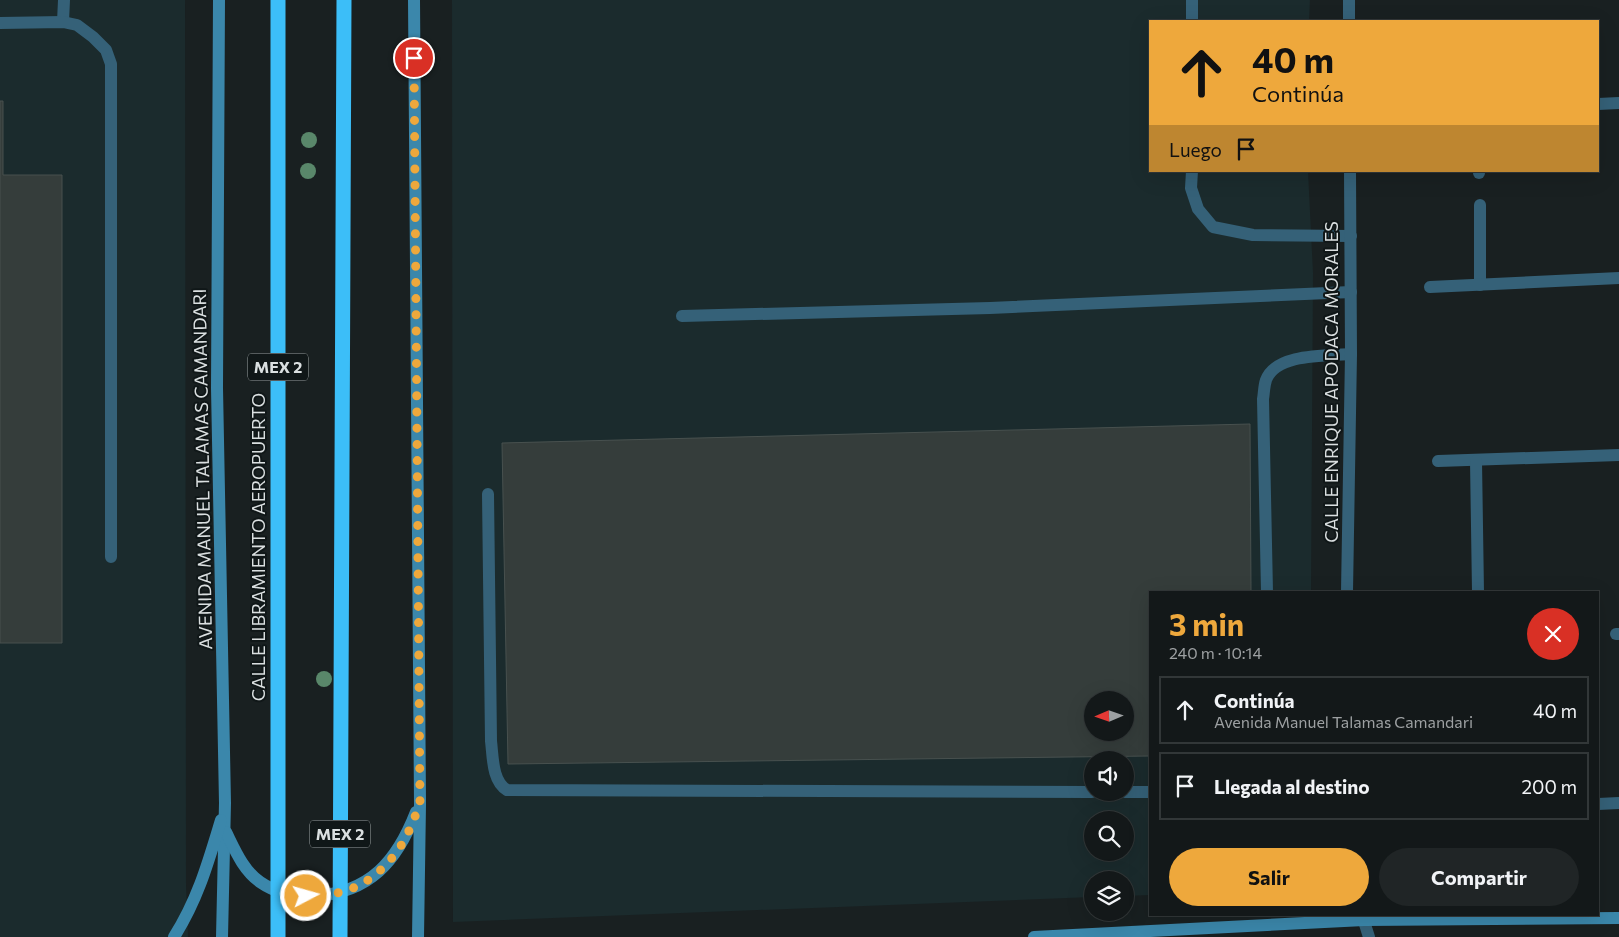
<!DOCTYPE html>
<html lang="es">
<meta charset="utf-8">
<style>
:root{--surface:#131819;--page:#202526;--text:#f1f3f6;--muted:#9da0a2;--line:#323738;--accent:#eea83c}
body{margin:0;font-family:Commissioner,sans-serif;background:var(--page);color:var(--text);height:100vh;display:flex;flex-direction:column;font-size:19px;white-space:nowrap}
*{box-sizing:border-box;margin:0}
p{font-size:16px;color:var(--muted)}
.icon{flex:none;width:28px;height:28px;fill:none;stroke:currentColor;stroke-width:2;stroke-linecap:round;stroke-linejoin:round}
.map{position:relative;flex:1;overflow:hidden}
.drawer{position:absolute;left:1149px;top:591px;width:450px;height:325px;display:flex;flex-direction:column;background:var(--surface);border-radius:0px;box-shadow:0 5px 20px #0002,0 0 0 1px var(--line)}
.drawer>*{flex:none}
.banner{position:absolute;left:1149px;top:20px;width:450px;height:152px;border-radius:0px;box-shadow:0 5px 20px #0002,0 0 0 1px var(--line);background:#eea83c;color:#111;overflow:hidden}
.needle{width:32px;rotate:268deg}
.controls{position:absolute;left:1084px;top:691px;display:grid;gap:10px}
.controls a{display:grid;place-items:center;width:50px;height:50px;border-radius:50%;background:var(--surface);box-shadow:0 5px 20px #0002,0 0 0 1px var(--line);font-size:25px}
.pin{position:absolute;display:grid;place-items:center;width:42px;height:42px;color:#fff;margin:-21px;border:2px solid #fff;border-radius:50%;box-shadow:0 1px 5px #0007}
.me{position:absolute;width:55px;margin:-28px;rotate:84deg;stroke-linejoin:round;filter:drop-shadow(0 0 4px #0008)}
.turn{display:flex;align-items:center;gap:18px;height:105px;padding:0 20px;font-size:22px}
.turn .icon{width:65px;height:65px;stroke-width:2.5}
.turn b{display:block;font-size:35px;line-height:42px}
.then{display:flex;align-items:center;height:48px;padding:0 20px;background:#0003;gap:10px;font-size:19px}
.round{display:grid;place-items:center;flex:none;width:52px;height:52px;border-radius:26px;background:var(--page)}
.summary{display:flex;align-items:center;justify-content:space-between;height:85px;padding:0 20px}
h1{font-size:30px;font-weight:700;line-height:38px;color:var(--accent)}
.primary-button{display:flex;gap:10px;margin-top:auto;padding:10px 20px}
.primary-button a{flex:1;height:58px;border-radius:30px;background:var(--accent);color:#111;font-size:20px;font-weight:700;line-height:58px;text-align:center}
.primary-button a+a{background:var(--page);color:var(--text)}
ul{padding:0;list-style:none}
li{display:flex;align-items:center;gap:15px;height:68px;margin:0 10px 8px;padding:0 10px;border:2px solid var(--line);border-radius:0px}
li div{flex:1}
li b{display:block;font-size:19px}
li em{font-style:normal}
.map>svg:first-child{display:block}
.built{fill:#1b2b2d;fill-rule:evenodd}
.building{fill:#353d3b;stroke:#48514f;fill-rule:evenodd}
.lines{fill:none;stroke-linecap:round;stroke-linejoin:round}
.lane{stroke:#356178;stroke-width:12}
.street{stroke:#356178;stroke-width:12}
.secondary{stroke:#3b87ab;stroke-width:12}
.highway{stroke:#3cbef8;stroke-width:15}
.tree{fill:#59876a}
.route{stroke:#eea83c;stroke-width:9;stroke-dasharray:0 16.2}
.labels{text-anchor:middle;stroke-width:4;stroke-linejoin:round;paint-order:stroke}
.shield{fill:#101718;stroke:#9da3a4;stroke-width:1}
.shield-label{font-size:16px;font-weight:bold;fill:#dadfe0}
.street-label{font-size:18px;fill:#dadfe0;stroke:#101718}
</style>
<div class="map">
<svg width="1619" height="937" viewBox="0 0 1619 937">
<rect width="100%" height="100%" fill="#192021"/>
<g class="built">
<polygon points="0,0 185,0 186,885 188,937 0,937"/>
<path d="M452 0H1310L1309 21H1150V171H1308L1313 273 1311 592H1150V895L1125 896V880H1092V897L453 922ZM1092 700H1125V732H1092ZM1092 760H1125V792H1092ZM1092 820H1125V852H1092Z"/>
</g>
<g class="building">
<polygon points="0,101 3,101 3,175 62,175 62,643 0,643"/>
<path d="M1250 424 1251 592H1150V756L508 764 502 443ZM1092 700H1125V732H1092Z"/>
</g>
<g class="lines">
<g class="lane">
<polyline points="1192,21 1192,0"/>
<polyline points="63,22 64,0"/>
<polyline points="0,23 63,22 77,25 93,37 106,50 111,64 111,557"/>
<polyline points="1192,171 1191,188 1198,209 1213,227 1253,235 1351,236"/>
<polyline points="682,316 990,308 1351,292"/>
<path d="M488 494 491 741C493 757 492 781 507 790L1092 792"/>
<path d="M1267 592 1263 399C1264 393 1264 386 1266 380 1276 353 1327 356 1351 354"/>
<polyline points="1125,792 1150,792"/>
</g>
<g class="street">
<polyline points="1349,0 1349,21"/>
<polyline points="1598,104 1619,103"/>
<polyline points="1479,171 1479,173"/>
<polyline points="1480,205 1480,285"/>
<polyline points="1430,287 1619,278"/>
<polyline points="1438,461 1619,455"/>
<polyline points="1476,461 1478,592"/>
<polyline points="1347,592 1351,354 1350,171"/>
<polyline points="1616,634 1619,634"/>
<polyline points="1598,804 1619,803"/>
<polyline points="1362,915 1369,937"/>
</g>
<g class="secondary">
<polyline points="219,0 217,388 225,803 222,937"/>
<polyline points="414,0 420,804 418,937"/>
<path d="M226 832C235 850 243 870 260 882 276 893 295 897 314 896 370 893 397 861 416 812"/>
<path d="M174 937C198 899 208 863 221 820"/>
<polyline points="1034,937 1364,920 1619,918"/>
</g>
<g class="highway">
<polyline points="278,0 278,937"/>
<polyline points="340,937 344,0"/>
</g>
</g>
<g class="tree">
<circle cx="309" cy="140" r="8"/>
<circle cx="308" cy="171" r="8"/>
<circle cx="324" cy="679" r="8"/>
</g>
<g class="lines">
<path class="route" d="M306 896C319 896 332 895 344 891 372 884 396 858 408 833 412 824 416 814 420 804L414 58"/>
</g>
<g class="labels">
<g class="shield">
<rect x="248" y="353.5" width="60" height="27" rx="4"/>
<rect x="310" y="820.5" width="60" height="27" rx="4"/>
</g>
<g class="shield-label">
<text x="278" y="373">MEX 2</text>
<text x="340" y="840">MEX 2</text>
</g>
<g class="street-label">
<text transform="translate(1332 382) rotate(-90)" y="6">CALLE ENRIQUE APODACA MORALES</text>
<text transform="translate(203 469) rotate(-91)" y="6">AVENIDA MANUEL TALAMAS CAMANDARI</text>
<text transform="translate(259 547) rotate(-90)" y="6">CALLE LIBRAMIENTO AEROPUERTO</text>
</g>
</g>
</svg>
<div class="controls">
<a><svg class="needle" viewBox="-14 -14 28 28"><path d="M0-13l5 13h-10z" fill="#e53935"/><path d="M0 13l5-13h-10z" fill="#9da0a2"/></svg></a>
<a><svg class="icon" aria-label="sound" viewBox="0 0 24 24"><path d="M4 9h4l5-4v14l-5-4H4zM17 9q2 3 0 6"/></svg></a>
<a><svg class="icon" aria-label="search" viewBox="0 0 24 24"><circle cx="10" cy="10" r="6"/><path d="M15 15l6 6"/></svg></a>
<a><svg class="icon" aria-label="layers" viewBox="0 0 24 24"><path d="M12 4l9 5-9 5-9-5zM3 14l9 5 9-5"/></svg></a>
</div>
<div class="pin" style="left:414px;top:58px;background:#d93025"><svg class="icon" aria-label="arrive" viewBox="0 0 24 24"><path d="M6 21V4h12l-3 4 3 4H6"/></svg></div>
<svg class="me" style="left:306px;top:896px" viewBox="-20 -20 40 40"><circle r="17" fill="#eea83c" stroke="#fff" stroke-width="3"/><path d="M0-11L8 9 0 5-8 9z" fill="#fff"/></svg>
<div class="banner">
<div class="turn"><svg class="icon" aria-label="ahead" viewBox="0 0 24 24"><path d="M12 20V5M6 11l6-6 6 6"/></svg><div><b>40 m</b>Continúa</div></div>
<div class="then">Luego<svg class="icon" aria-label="arrive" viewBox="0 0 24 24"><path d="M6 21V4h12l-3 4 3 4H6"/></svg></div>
</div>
<section class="drawer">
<div class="summary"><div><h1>3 min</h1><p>240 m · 10:14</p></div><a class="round" style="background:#d93025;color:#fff"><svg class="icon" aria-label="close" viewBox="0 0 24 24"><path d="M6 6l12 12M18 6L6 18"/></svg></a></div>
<ul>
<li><svg class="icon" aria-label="ahead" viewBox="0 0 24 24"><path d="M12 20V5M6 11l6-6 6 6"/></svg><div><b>Continúa</b><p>Avenida Manuel Talamas Camandari</p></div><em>40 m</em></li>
<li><svg class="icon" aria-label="arrive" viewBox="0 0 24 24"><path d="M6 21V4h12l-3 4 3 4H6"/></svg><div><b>Llegada al destino</b></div><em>200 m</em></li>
</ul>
<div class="primary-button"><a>Salir</a><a>Compartir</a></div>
</section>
</div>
